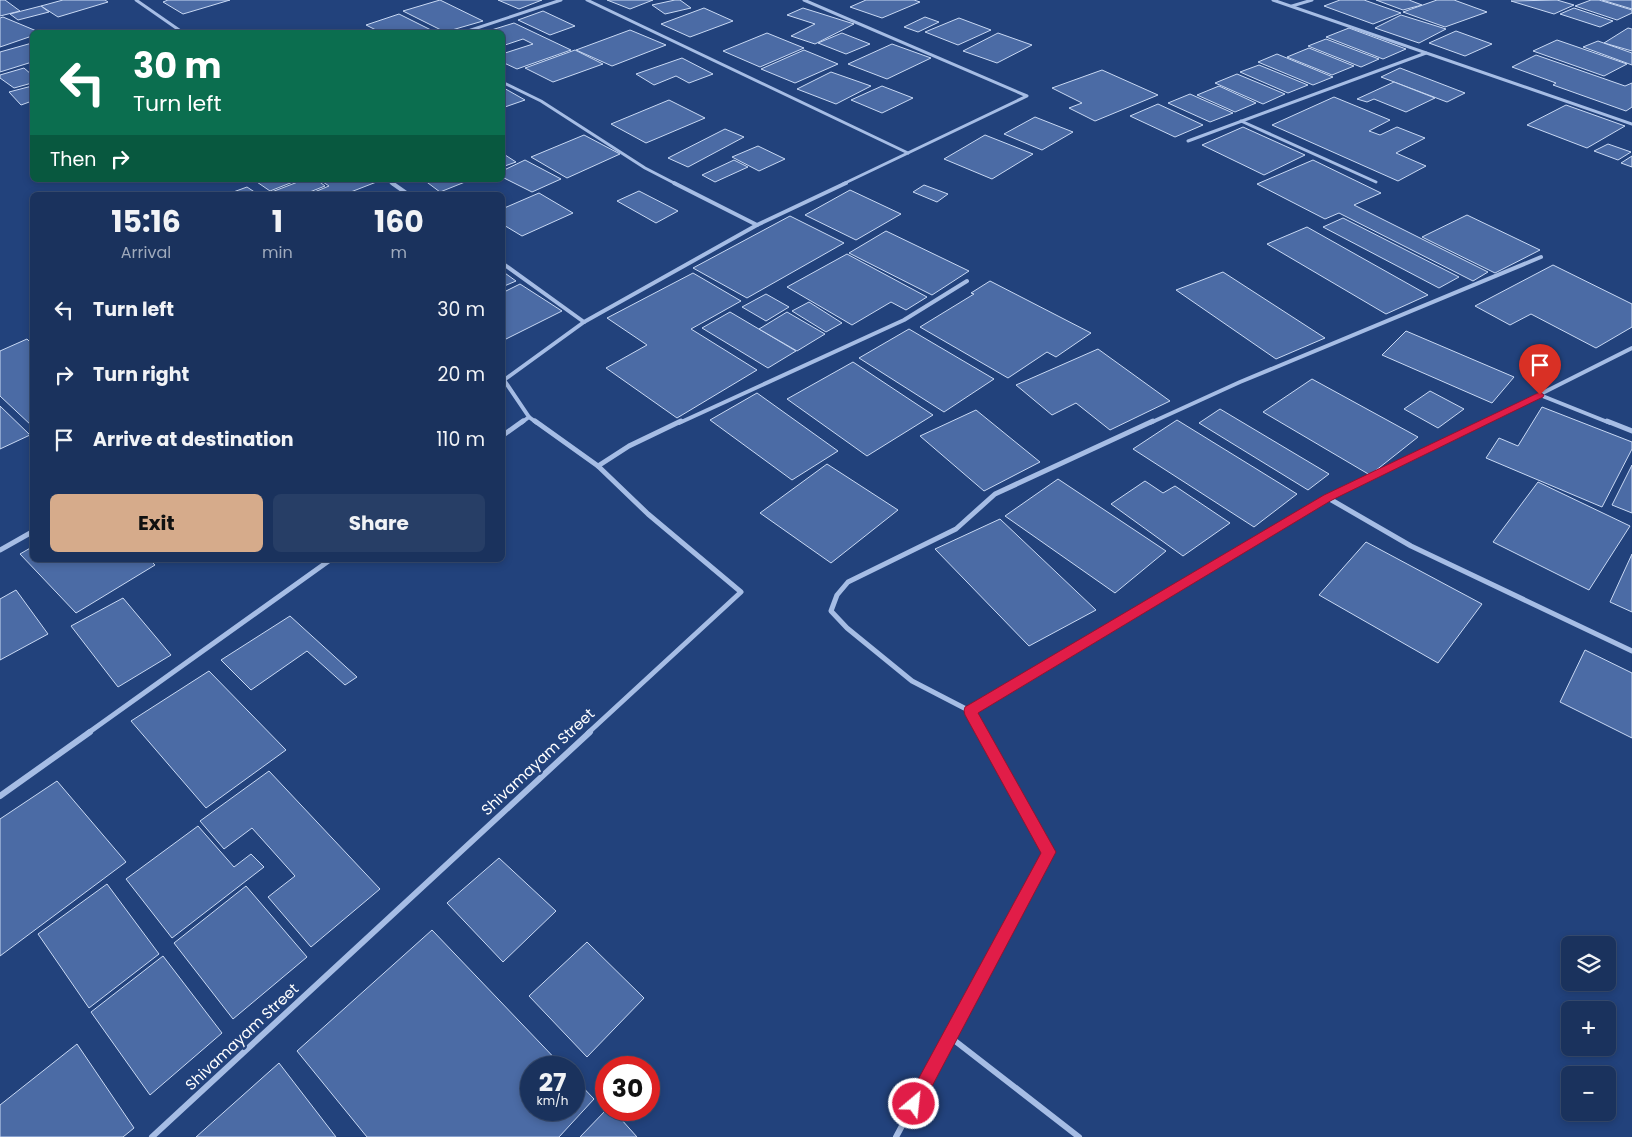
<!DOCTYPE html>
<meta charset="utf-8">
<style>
:root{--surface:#1a325d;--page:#273e66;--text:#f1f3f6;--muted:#9faabc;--line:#384d72;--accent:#d6ab8b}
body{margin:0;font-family:Poppins,sans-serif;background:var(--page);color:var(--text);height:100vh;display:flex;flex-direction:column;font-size:19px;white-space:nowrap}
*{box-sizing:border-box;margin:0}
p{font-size:16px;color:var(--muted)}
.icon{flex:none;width:28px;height:28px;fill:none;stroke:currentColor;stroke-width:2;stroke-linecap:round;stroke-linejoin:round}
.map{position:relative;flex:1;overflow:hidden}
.drawer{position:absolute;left:30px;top:192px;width:475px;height:370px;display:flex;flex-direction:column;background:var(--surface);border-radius:8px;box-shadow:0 2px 8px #0003,0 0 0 1px var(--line)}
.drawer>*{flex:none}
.guide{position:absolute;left:30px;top:30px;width:475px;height:152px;border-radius:8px;box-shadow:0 2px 8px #0003,0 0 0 1px var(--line);background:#0b6e4f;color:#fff;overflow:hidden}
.fabs{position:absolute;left:1561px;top:936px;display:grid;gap:10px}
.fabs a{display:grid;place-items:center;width:55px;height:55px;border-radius:8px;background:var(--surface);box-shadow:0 2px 8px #0003,0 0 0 1px var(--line);font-size:25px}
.speed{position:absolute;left:520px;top:1056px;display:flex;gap:10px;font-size:25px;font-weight:700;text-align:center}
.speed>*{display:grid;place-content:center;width:65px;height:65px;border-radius:50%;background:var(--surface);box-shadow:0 2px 8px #0003,0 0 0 1px var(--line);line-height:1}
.speed small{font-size:12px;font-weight:400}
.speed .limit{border:8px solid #d22;background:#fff;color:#111}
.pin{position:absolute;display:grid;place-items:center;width:42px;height:42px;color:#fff;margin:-51px -21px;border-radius:50% 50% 50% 0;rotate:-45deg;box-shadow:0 0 5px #0007}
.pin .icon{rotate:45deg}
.me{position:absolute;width:55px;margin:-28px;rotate:28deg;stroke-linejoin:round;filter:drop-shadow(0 0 4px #0008)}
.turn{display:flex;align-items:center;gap:18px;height:105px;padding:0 20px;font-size:22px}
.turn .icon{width:65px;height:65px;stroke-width:2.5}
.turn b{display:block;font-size:35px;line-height:42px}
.then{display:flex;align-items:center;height:48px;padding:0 20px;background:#0003;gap:10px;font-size:19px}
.eta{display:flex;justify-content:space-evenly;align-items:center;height:85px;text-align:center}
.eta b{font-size:30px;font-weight:700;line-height:35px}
.primary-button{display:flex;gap:10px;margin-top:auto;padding:10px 20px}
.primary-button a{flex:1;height:58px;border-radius:8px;background:var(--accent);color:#111;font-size:20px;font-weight:700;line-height:58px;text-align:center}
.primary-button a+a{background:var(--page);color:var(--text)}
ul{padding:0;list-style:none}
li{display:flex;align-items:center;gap:15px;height:65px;padding:0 20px}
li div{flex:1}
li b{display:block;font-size:19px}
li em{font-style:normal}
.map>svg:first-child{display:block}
.building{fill:#4b6ba5;stroke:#c9d9f4}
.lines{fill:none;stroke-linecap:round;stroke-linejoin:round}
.street-far3{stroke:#a6bde5;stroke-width:3}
.street-far2{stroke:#a6bde5;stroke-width:4}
.street-far1{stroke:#a6bde5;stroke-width:5}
.street{stroke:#a6bde5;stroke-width:6}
.route{fill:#e11d48;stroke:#92132f}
.labels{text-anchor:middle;stroke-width:4.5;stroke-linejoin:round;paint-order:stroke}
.street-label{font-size:15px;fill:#fff;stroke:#22427c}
</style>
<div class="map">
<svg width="1632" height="1137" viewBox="0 0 1632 1137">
<rect width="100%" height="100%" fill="#22427c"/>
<g class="building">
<polygon points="0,0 5,0 20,11 0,16"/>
<polygon points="63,0 105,0 108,2 58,17 41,6"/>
<polygon points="168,0 230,0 183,14 163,2"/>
<polygon points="440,0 483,21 445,32 403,11"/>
<polygon points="498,0 542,0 519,9"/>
<polygon points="607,0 653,0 630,9"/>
<polygon points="675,0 680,0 691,8 665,14 652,5"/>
<polygon points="866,0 914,0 920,2 882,18 850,7"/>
<polygon points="1340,0 1364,0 1401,13 1373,24 1324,6"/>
<polygon points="1376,0 1409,0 1422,5 1403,10"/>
<polygon points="1437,0 1454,0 1487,12 1445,27 1403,12"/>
<polygon points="1557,0 1574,5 1554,14 1511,1"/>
<polygon points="1591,0 1599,0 1632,10 1632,13 1617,20 1575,6"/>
<polygon points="1602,0 1632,0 1632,9"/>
<polygon points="41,6 49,12 18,20 10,14"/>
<polygon points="704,8 733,21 690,37 661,24"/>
<polygon points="803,8 854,24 815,44 791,36 815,24 787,15"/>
<polygon points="1574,8 1613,21 1600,27 1560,14"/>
<polygon points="543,11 575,26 550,35 518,20"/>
<polygon points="399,14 435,32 380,32 366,25"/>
<polygon points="1401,15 1446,29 1419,43 1375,28"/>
<polygon points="3,17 39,32 32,32 32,36 0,47 0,18"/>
<polygon points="925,17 939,22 918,32 904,27"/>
<polygon points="959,18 991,30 958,45 925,32"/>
<polygon points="514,23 571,50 517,69 502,62 502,54 533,44 523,39 502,46 502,32 485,32"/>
<polygon points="1349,28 1406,49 1383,59 1326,37"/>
<polygon points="1628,28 1632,29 1632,51 1604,43"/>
<polygon points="630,30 666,45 612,66 576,50"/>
<polygon points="1456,31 1492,44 1465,56 1429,43"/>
<polygon points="767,33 804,48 760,67 723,51"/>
<polygon points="842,33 870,44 846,54 818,43"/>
<polygon points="998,33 1032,45 997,63 963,51"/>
<polygon points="1326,39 1379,59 1361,67 1308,46"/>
<polygon points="1557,40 1627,64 1604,76 1533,51"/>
<polygon points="1598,41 1632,53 1632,65 1583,47"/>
<polygon points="32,43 32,62 0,72 0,52"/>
<polygon points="892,44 931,58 887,79 848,64"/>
<polygon points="1309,48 1354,66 1332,75 1287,57"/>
<polygon points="575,50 603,64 553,82 525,68"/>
<polygon points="804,50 838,64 795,83 761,69"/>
<polygon points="1277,54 1333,77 1313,85 1258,62"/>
<polygon points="1536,55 1625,86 1632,83 1632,107 1626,111 1553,85 1556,83 1512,67"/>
<polygon points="682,58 713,74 689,83 676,76 654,85 636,74"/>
<polygon points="1259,65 1308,85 1288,93 1240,72"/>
<polygon points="24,68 32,75 32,83 14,88 0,78 0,75"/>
<polygon points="1400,68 1465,93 1447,102 1381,77"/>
<polygon points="1102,70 1158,95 1095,121 1069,108 1082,103 1052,88"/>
<polygon points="831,72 871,86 836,104 797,89"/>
<polygon points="1237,74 1285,94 1263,104 1215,83"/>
<polygon points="1394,82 1435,98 1406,112 1374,99 1367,102 1357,99"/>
<polygon points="32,86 32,101 21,105 9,92"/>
<polygon points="882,86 913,98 882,113 851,100"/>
<polygon points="1219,86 1256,103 1235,112 1197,95"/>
<polygon points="502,87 525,100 502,108"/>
<polygon points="1190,94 1233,113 1210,122 1168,103"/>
<polygon points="1334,97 1390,120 1369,131 1380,135 1397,127 1425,138 1396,153 1426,166 1398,181 1272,125"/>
<polygon points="669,100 705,118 646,143 611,124"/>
<polygon points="1158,104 1203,125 1175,137 1130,116"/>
<polygon points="1566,105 1625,126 1587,148 1527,125"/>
<polygon points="1035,117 1073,132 1042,150 1004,134"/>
<polygon points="1243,127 1305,155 1264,175 1202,145"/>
<polygon points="725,129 744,137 688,167 668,158"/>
<polygon points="584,135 620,154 567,178 531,157"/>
<polygon points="985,135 1033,154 992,179 944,159"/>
<polygon points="1608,144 1631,152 1618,160 1594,151"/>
<polygon points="758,146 785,159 759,171 732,157"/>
<polygon points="502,153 516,162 502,167"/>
<polygon points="1632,156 1632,167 1621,163"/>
<polygon points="525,160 561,179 532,192 502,177 502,171"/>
<polygon points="734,160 748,167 715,182 702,175"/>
<polygon points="1313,160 1381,193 1354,205 1488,272 1473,281 1339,213 1325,219 1257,184"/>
<polygon points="254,180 298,180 270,191"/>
<polygon points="303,180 317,180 325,186 302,195 271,195 269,193"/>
<polygon points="320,180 377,180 379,181 343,195 307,195 329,186"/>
<polygon points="424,180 470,180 440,192"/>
<polygon points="924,185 948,194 937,202 913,192"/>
<polygon points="247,187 259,195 225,195"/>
<polygon points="850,190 901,214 856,240 805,215"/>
<polygon points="639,191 678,211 656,223 617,201"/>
<polygon points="539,193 573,213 522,236 502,224 502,209"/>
<polygon points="1467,215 1540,250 1495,273 1422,237"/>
<polygon points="790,216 844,243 747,298 693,268"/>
<polygon points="1343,218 1459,277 1439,288 1323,227"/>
<polygon points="1307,227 1428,295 1386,314 1267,244"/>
<polygon points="886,231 969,271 932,295 849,253"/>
<polygon points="847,254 927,297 906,310 891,302 852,325 787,287"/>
<polygon points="1553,265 1632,304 1632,327 1596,348 1531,314 1510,325 1475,306"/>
<polygon points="502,271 516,281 502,287"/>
<polygon points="1223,272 1325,338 1276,359 1176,290"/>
<polygon points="693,273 741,301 691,329 757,370 677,418 606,368 647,345 607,318"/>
<polygon points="990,281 1091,333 1056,357 1047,352 1008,378 920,327 974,294 971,293"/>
<polygon points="520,284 562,311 502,341 502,293"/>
<polygon points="766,294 789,307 766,321 742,307"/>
<polygon points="809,302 842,323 826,332 792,311"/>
<polygon points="730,312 796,351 768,368 702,328"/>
<polygon points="787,312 825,334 797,351 759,329"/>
<polygon points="909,329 994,379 944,412 859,358"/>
<polygon points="1406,331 1514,377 1492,403 1382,355"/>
<polygon points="27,339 32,344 32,426 0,396 0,351"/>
<polygon points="1098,349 1170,401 1110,430 1076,403 1052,415 1016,385"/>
<polygon points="853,362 933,415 867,456 787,399"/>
<polygon points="1312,379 1418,437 1370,475 1263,412"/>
<polygon points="1430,391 1464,409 1438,428 1404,409"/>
<polygon points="757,393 838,451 792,480 710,420"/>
<polygon points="0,406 30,435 0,449"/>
<polygon points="1542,407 1632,442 1632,449 1602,507 1486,458 1499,438 1518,446"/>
<polygon points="1220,409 1329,474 1308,490 1199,423"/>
<polygon points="976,410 1040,462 984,491 920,436"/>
<polygon points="1177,420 1297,494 1254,527 1133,449"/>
<polygon points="827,464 898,510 831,563 760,513"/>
<polygon points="1632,465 1632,513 1612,505"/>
<polygon points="1058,479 1166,551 1115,593 1005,516"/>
<polygon points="1145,481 1163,493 1175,486 1230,523 1183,556 1111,504"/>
<polygon points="1538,482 1630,526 1589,590 1493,542"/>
<polygon points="1000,519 1096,610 1029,646 935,549"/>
<polygon points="1366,542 1482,604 1438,663 1319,595"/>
<polygon points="32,547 32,560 150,560 155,565 76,613 20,554"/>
<polygon points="1632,554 1632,612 1610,602"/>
<polygon points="16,590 48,634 0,660 0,599"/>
<polygon points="123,598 171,655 118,687 71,626"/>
<polygon points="290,616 357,677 345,685 307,651 251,690 221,660"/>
<polygon points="1585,650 1632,673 1632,738 1560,702"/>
<polygon points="209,671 286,750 206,808 131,721"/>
<polygon points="269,771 380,889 311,947 268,897 295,876 252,828 224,849 200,821"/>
<polygon points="57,781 126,862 0,956 0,819"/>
<polygon points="198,826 234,867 251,854 264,867 172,938 126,879"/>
<polygon points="499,858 556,911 503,962 447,903"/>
<polygon points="107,884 159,954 89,1008 38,934"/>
<polygon points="246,886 307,957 233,1019 174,943"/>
<polygon points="432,930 564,1068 531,1068 531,1110 574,1110 574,1078 594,1099 559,1137 367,1137 297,1051"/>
<polygon points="587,942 644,998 587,1057 529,996"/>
<polygon points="163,956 222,1033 150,1095 91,1012"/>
<polygon points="77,1044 134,1128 123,1137 0,1137 0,1105"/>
<polygon points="279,1063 336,1137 196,1137"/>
<polygon points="606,1110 613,1110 637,1137 580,1137"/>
</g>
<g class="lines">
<g class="street-far3">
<polyline points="136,0 182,32"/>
<polyline points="587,0 908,153"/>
<polyline points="804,0 1027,96 843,184"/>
<polyline points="1273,0 1632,124"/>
<polyline points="1292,6 1312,0"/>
<polyline points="465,32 561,0"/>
<polyline points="502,82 541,101 645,168 676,184"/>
<polyline points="1241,121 1376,182"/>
<polyline points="1188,141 1426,53"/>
<polyline points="388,180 393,184"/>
</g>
<g class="street-far2">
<polyline points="392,183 409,195"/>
<polyline points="674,183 757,225"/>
<polyline points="502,263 584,322"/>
<polyline points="1540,395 1610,423"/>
<polyline points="529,417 537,423"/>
<polyline points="521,423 529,417 504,380 584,322 757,225 846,183"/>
<polyline points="679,423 904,320 967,281"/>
<polyline points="1150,423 1240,382 1541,257"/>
<polyline points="1483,423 1632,348"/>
</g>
<g class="street-far1">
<polyline points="535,421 598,466 648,514 741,592 588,733"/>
<polyline points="1607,421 1632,431"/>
<polyline points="502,436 523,421"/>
<polyline points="598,466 629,446 681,421"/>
<polyline points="1328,498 1411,546 1632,651"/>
<polyline points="0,550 32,532"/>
<polyline points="970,711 912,681 847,628 831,611 837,595 848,582 956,529 995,494 1153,421"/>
<polyline points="88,733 330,560"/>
<polyline points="982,733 970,711 1328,498 1486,421"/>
</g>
<g class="street">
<polyline points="0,796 90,732"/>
<polyline points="950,1037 1079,1137"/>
<polyline points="152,1137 590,732"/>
<polyline points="896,1137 1049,853 982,732"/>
</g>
</g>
<polygon class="route" points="1540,392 1544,395 1543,397 1332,500 978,713 1056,852 920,1109 914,1112 908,1109 906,1104 908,1098 1041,853 965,715 964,711 965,707 1324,495"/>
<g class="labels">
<g class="street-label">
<text transform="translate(538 762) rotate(-43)" y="5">Shivamayam Street</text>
<text transform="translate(242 1037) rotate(-43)" y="5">Shivamayam Street</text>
</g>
</g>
</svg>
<div class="fabs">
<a><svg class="icon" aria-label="layers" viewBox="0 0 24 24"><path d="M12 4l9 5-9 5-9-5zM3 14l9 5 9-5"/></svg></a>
<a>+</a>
<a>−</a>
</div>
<div class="speed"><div>27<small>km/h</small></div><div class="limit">30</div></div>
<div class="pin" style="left:1540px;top:395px;background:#d93025"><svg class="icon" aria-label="arrive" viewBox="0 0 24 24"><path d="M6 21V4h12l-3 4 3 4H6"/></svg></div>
<svg class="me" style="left:914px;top:1104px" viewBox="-20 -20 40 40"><circle r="17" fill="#e11d48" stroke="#fff" stroke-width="3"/><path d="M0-11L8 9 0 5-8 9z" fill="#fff"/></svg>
<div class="guide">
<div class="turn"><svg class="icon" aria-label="left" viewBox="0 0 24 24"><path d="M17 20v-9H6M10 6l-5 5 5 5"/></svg><div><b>30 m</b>Turn left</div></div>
<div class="then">Then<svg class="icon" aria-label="right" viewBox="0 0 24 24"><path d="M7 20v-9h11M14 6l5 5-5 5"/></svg></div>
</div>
<section class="drawer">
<div class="eta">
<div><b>15:16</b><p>Arrival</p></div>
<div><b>1</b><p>min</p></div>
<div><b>160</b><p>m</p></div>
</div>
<ul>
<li><svg class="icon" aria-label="left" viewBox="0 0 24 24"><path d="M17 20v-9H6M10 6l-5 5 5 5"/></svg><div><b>Turn left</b></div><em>30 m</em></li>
<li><svg class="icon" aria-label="right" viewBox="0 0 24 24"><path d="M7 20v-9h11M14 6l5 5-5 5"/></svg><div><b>Turn right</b></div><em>20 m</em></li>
<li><svg class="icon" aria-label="arrive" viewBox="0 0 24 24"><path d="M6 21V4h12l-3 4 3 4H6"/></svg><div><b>Arrive at destination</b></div><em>110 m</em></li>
</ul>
<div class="primary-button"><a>Exit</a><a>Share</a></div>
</section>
</div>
